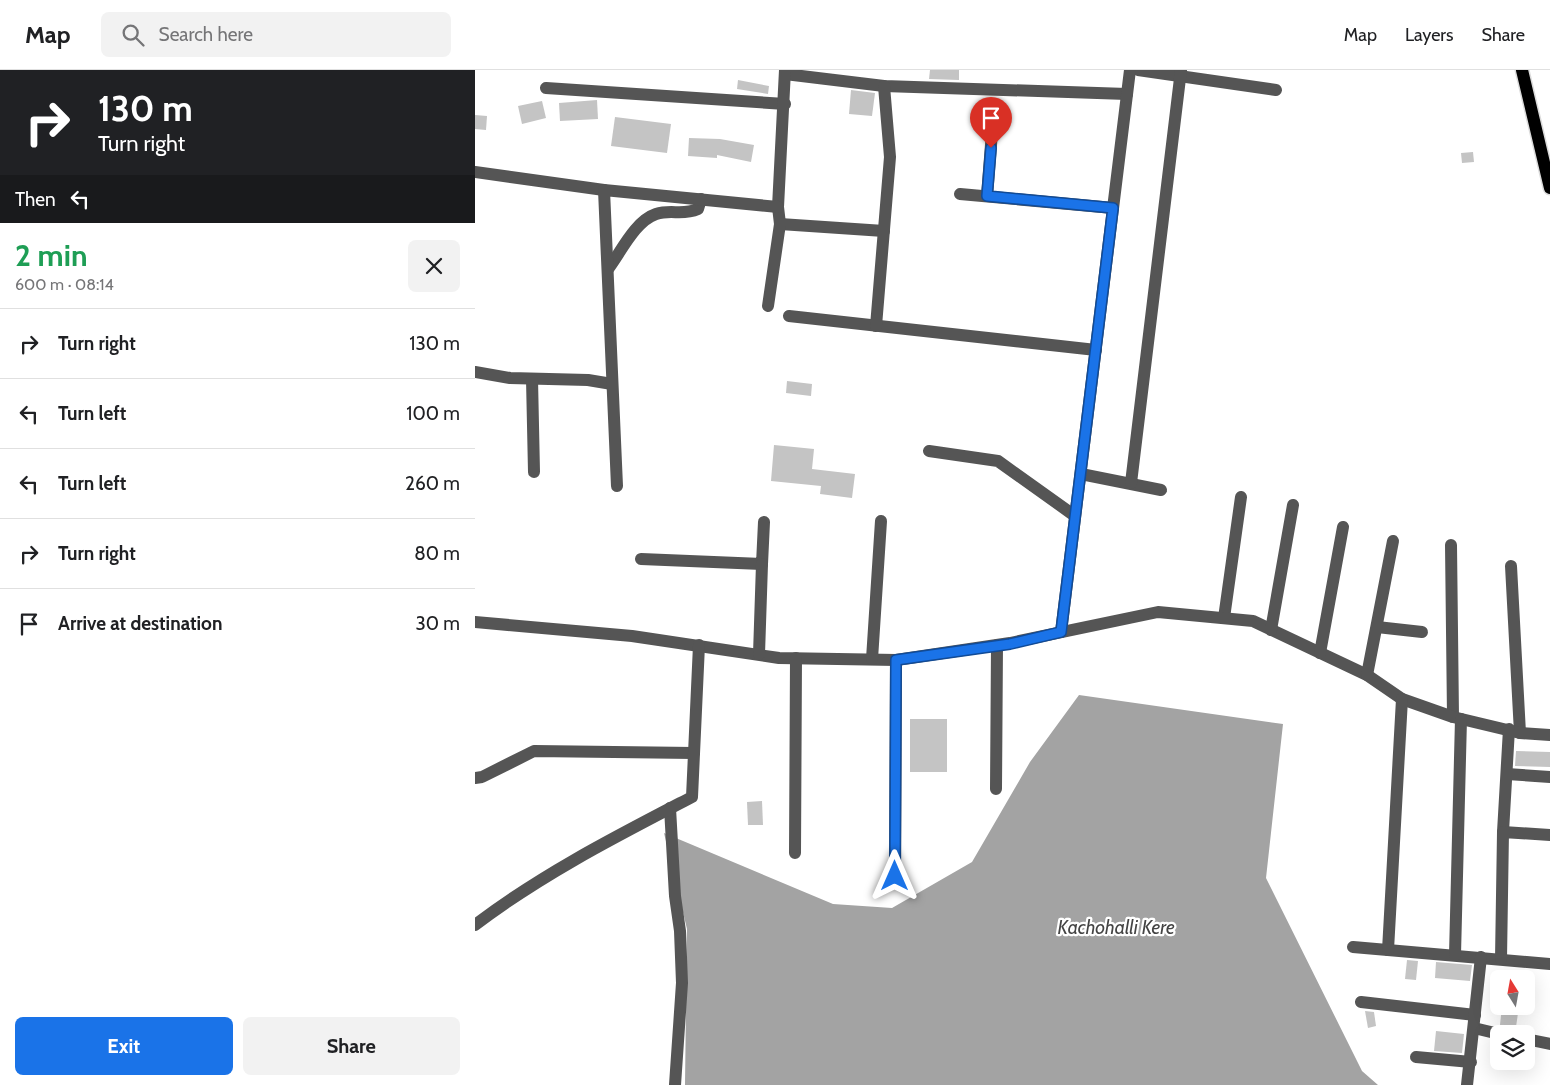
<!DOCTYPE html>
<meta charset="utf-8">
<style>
:root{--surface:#fff;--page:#f2f2f2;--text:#202124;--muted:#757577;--line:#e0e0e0;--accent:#1a73e8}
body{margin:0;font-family:Cabin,sans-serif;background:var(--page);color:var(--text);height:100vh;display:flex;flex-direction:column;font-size:19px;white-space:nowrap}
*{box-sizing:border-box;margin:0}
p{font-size:16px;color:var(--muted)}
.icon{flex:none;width:28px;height:28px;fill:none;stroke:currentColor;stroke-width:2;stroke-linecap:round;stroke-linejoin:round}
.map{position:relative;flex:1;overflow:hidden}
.panel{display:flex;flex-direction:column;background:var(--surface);width:475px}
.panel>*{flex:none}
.top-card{background:#202124;color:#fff;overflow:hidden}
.needle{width:32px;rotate:349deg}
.tools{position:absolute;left:1015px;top:900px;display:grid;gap:10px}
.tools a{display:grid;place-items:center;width:45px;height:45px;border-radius:8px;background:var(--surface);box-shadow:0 5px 20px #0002;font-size:25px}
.pin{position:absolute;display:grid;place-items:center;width:42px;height:42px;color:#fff;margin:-51px -21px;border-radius:50% 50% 50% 0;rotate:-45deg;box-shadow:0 0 5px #0007}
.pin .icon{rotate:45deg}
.me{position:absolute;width:55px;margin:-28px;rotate:0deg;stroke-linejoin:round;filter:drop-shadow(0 0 4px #0008)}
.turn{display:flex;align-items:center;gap:18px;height:105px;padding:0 15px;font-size:22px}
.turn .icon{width:65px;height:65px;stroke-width:2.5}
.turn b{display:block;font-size:35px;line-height:42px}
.then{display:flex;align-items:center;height:48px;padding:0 15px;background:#0003;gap:10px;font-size:19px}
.round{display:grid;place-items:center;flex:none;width:52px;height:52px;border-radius:8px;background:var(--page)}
.overview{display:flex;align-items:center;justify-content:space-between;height:85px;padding:0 15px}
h1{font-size:30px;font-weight:700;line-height:38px;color:#1e9e55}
.button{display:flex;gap:10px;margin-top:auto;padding:10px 15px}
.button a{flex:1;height:58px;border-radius:8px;background:var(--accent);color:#fff;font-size:20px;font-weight:700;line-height:58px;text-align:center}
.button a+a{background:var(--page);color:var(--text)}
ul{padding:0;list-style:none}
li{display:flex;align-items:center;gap:15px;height:70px;padding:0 15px;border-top:1px solid var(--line)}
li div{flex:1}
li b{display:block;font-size:19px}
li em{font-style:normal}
header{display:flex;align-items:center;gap:30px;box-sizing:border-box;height:70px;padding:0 25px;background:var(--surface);border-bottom:1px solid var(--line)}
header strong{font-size:24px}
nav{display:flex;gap:28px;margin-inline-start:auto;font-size:18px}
.search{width:350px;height:45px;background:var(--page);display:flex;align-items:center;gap:12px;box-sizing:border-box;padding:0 18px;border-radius:8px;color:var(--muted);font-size:19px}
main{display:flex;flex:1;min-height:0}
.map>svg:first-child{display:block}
.water{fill:#a3a3a3}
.building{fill:#c4c4c4}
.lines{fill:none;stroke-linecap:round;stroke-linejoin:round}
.major-casing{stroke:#dbdbdb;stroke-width:15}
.minor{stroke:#555;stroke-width:12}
.major{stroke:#000;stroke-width:12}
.route-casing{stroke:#114b97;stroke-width:12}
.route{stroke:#1a73e8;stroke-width:9}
.labels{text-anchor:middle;stroke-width:4.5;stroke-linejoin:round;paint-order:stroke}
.water-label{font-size:19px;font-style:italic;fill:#444;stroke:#fff}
</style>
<header>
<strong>Map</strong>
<div class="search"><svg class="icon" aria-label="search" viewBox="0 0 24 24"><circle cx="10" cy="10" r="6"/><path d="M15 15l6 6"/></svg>Search here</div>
<nav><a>Map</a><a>Layers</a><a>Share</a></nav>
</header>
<main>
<section class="panel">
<div class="top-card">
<div class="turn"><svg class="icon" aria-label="right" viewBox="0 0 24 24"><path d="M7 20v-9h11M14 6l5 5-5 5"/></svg><div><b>130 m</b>Turn right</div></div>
<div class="then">Then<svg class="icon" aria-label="left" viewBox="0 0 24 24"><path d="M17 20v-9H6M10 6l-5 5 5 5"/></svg></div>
</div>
<div class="overview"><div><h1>2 min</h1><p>600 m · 08:14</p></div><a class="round"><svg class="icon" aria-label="close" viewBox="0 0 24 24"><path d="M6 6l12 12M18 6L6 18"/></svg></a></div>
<ul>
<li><svg class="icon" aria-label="right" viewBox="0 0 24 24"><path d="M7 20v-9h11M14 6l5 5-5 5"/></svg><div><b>Turn right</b></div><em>130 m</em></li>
<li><svg class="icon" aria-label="left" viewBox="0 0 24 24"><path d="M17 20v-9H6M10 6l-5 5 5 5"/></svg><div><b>Turn left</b></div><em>100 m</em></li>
<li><svg class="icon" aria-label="left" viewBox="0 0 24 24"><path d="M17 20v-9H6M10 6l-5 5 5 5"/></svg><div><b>Turn left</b></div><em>260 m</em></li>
<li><svg class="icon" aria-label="right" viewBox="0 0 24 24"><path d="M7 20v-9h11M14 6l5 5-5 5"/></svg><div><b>Turn right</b></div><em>80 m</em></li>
<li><svg class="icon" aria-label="arrive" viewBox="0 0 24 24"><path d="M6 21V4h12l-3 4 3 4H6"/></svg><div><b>Arrive at destination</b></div><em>30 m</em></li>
</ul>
<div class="button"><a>Exit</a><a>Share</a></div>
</section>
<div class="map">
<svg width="1075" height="1015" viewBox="0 0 1075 1015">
<rect width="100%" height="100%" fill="#fff"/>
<polygon class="water" points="604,625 808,654 791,808 887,1001 903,1015 210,1015 212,859 189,763 358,834 417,838 497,792 555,692"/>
<g class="building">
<polygon points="455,0 484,0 484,10 454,9"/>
<polygon points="263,10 294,16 293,24 262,19"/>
<polygon points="376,20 400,23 397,46 374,44"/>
<polygon points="122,30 123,49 85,51 84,33"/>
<polygon points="67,31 71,48 47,54 43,36"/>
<polygon points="0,45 12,46 11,60 0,59"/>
<polygon points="140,47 196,54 192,83 136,76"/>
<polygon points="214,68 245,69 279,75 276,92 242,85 242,88 213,86"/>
<polygon points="998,82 999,92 987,93 986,83"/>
<polygon points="312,311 337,314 336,326 311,323"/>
<polygon points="299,375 339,379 337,399 380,404 377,428 345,424 346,416 296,411"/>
<rect x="435" y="649" width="37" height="53"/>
<polygon points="1041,681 1075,682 1075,697 1040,696"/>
<polygon points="287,731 288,755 273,755 272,732"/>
<polygon points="932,890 943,891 941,910 930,909"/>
<polygon points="961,892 997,895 995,911 960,908"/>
<polygon points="1027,936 1044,936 1041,957 1025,955"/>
<polygon points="890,941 899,942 901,956 893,958"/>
<polygon points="961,961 989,964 987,983 959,981"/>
</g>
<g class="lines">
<defs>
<polyline id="major" points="1047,0 1075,118"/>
</defs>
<use href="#major" class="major-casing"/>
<g class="minor">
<polyline points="663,0 801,20"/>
<polyline points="310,4 409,16 652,24"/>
<polyline points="71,18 310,34"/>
<polyline points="0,102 129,120"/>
<polyline points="485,124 638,138"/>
<polyline points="512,126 517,62"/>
<polyline points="305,154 409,161"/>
<path d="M133 199C146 182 160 151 181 144 197 139 207 146 223 139L226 129"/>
<polyline points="293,236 305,154 303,137 310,0"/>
<polyline points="314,246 621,280"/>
<polyline points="401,256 415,87 409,16"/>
<polyline points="0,302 35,308 113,310 137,314"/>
<polyline points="57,309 59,402"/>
<polyline points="454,381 523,391 600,446"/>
<polyline points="606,404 686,420"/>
<polyline points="656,413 706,0"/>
<polyline points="142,416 129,120 303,137"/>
<polyline points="976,475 978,647"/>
<polyline points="166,489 287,494 289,452"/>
<polyline points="1036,496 1045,663"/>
<polyline points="749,548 766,427"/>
<polyline points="0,552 157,566 304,588 421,590 535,573 683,542 778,551 892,605 927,629 978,647 1045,663 1075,665"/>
<polyline points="902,557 947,562"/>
<polyline points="796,560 818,435"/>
<polyline points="586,562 655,0"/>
<polyline points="845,583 868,457"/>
<polyline points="284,584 287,494"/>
<polyline points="397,589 406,451"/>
<polyline points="892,605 918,471"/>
<polyline points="1032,704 1075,707"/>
<polyline points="0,708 7,707 59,681 219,683"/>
<polyline points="521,719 522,575"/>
<polyline points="195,738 200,826 205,861 207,913 200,1015"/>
<polyline points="1028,762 1034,659"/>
<polyline points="320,783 321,588"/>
<polyline points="420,806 421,590"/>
<path d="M0 855C67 804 142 766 217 727L224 575"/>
<polyline points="878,877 1075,894"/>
<polyline points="913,880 927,629"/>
<polyline points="980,885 986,649"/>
<polyline points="1026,889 1028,762 1075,765"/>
<polyline points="886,932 1000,945"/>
<polyline points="999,958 1024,964"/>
<polyline points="1051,969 1075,974"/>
<polyline points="941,987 996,992"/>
<polyline points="992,1015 1006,887"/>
</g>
<use href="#major" class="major"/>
</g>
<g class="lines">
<defs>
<polyline id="route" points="420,806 421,590 535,574 586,562 638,138 512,126 516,78"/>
</defs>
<use href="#route" class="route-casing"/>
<use href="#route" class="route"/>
</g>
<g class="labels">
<g class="water-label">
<text x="641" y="864">Kachohalli Kere</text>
</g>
</g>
</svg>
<div class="tools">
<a><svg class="needle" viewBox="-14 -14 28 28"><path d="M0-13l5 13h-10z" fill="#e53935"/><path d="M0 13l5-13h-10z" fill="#757577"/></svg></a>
<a><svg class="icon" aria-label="layers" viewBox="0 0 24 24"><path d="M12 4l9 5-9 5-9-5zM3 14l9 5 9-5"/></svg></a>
</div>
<div class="pin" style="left:516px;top:78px;background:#d93025"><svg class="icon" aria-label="arrive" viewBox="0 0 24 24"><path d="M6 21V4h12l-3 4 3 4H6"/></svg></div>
<svg class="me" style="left:420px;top:806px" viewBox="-20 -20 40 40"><path d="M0-17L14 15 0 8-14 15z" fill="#1a73e8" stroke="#fff" stroke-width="4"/></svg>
</div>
</main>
